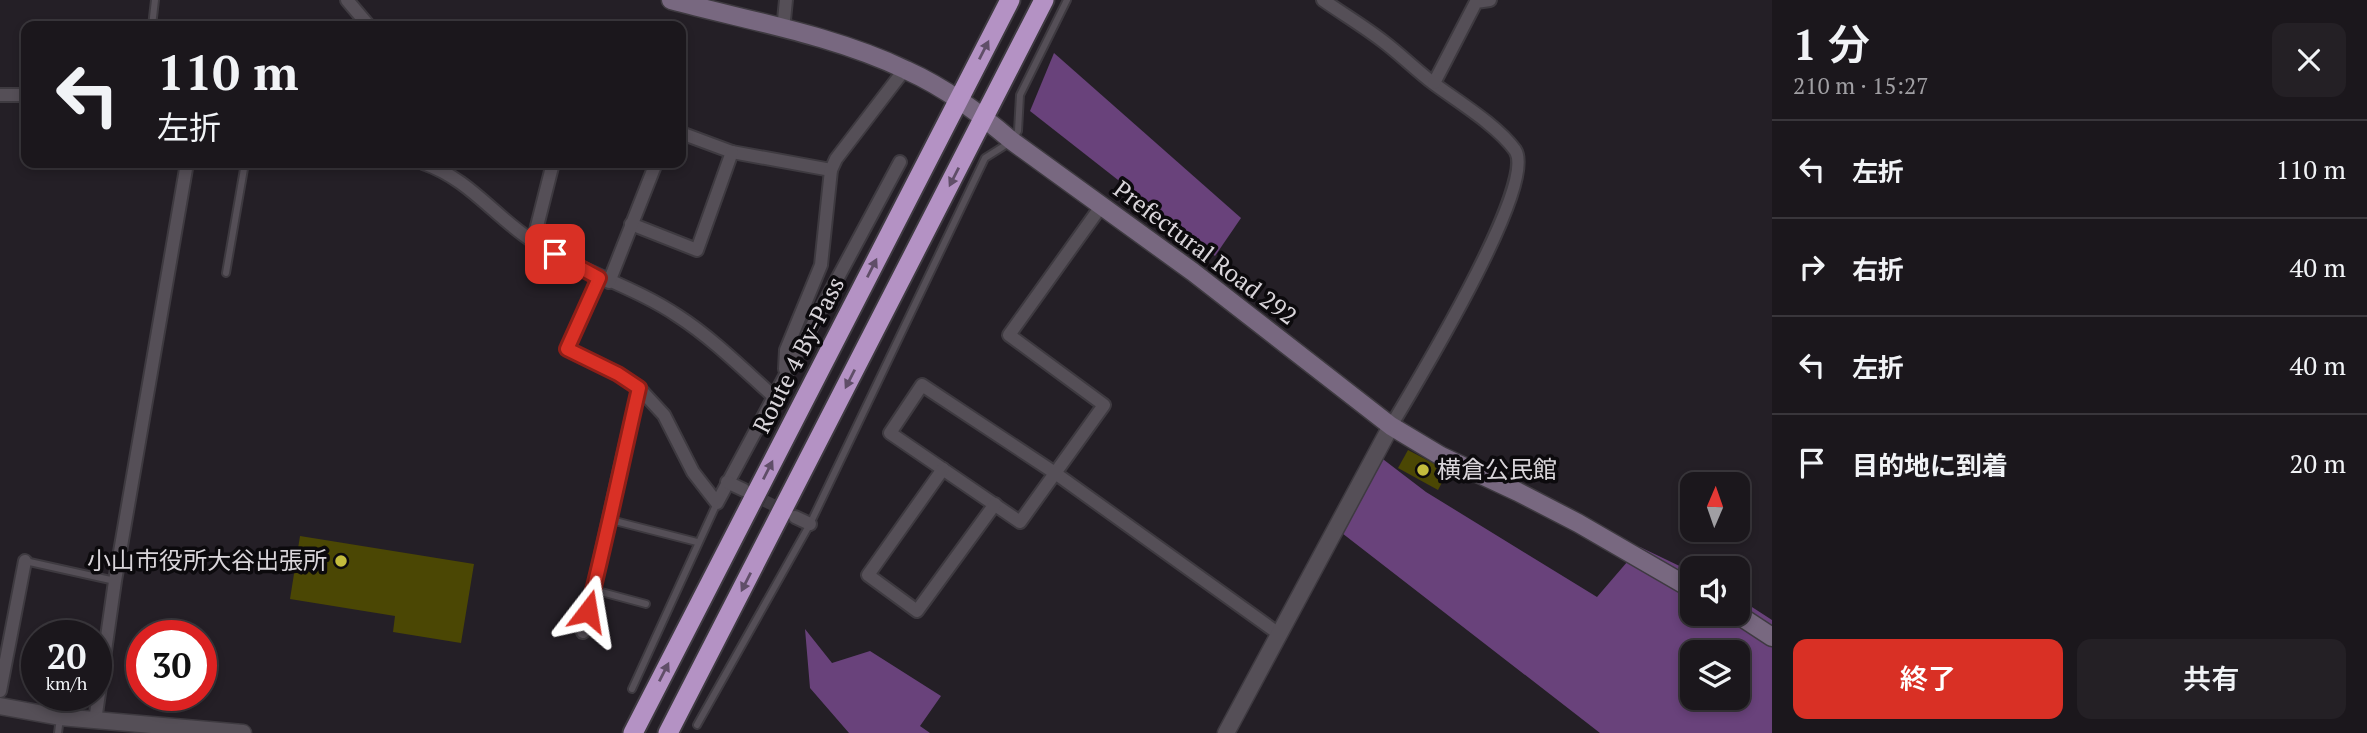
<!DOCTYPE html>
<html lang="ja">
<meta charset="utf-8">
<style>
:root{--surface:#1b171c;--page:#242025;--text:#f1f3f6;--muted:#a09fa3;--line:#39363b;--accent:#d93025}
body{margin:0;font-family:"PT Serif","Noto Sans JP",serif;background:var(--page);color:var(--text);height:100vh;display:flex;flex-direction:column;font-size:26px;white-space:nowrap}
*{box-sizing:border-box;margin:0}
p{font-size:23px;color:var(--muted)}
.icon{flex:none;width:38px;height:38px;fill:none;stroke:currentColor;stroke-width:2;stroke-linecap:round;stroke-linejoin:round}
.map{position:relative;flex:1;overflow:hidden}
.drawer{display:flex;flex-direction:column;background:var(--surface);width:595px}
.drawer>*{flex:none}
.top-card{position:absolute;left:21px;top:21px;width:665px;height:147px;border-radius:14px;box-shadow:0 4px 10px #0003,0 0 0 2px var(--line);background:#1b171c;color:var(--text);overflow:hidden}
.needle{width:46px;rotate:2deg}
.fabs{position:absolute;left:1680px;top:472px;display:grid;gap:14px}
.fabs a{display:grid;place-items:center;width:70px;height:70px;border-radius:14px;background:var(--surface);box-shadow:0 4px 10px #0003,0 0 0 2px var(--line);font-size:35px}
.speed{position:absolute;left:21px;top:620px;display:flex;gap:14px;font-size:35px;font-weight:700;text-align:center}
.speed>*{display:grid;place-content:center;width:91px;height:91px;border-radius:50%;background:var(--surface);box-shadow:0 4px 10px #0003,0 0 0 2px var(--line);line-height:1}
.speed small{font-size:18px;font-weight:400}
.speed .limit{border:10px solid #d22;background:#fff;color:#111}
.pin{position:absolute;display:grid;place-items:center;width:60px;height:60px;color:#fff;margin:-30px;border-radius:14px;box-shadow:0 4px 10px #0006}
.me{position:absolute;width:77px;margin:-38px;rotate:14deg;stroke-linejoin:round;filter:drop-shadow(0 0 5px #0008)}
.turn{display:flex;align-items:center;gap:24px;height:147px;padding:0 21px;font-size:32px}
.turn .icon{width:91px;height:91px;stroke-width:2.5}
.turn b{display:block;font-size:49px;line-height:60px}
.round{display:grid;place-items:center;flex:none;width:74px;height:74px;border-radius:14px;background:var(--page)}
.headline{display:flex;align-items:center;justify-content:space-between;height:119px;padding:0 21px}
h1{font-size:42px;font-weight:600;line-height:52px}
.action{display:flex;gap:14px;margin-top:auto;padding:14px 21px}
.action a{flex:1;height:80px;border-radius:14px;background:var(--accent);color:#fff;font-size:28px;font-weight:600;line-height:80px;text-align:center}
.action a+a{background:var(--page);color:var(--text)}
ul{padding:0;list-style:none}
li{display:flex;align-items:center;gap:21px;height:98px;padding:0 21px;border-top:2px solid var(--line)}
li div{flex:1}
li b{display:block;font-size:26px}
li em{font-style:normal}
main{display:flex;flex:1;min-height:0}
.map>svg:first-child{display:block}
.forest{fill:#69427b;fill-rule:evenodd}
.building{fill:#4b4704}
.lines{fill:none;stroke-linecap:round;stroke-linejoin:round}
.minor-tunnel{stroke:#3f3a41;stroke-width:12;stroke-dasharray:12 6;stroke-linecap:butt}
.service-casing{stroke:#3e3a40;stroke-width:10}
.minor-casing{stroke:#3e3a40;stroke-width:16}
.tertiary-casing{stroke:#3e3a40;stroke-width:19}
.secondary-casing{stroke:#3e3a40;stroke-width:21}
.trunk-casing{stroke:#3e3a40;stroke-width:23}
.service{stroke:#554f57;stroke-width:6}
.minor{stroke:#554f57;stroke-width:12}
.tertiary{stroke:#554f57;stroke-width:16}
.secondary{stroke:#786880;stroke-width:18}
.trunk{stroke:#b492c4;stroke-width:19}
.oneway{fill:#604e68}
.route-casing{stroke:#8d1f18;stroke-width:18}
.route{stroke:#d93025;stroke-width:12}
.poi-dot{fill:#c4bc3d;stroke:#0c0a0d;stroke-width:2.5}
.labels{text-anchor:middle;stroke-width:7;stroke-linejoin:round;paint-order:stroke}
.street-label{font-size:24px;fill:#d9d5da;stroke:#0c0a0d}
.poi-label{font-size:24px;fill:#d9d5da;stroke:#0c0a0d;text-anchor:start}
</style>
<main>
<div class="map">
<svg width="1772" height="733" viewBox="0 0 1772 733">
<rect width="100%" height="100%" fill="#241f26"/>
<g class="forest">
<polygon points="1054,53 1241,218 1215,256 1030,111"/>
<path d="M1371 450 1426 492 1597 597 1640 547 1692 572V614H1738V598L1772 620V733H1600L1329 523ZM1692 653H1738V698H1692Z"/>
<polygon points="805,629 832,663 870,651 941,696 920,726 930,733 849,733 810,688"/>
</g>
<g class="building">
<polygon points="1408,450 1448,471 1438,490 1398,468"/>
<polygon points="300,536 474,564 461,643 393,632 395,616 290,599"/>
</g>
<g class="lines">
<polyline class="minor-tunnel" points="749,493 789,513"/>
<defs>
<g id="service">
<polyline points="152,26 155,0"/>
<polyline points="226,273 245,163"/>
<polyline points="611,520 697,542"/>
<polyline points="25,561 115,581"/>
<polyline points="594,590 646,604"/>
<polyline points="632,689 717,503"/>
<polyline points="697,725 810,524 985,158 1012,141 1018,131 1020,95 1067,0"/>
<polyline points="58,733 60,718"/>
</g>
<g id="minor">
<polyline points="347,0 369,26"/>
<path d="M1323 0C1343 14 1365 27 1384 42 1401 55 1416 70 1433 83 1457 101 1497 125 1515 150 1538 184 1414 387 1391 426"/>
<polyline points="783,30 786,0"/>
<polyline points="1434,83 1476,2 1490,0"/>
<polyline points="0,95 26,95"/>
<polyline points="681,133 732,152 831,170"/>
<path d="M423 163C469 179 492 214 531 240 577 271 632 285 678 316 712 338 742 368 772 395"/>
<polyline points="1102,205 1009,335 1104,405 1020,522 890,433 922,385 1055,473 1279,634"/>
<polyline points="631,224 697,250 732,152"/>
<polyline points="533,242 553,163"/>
<polyline points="599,278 567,349 618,374 639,388 664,415 693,472 717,503 900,162"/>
<polyline points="609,282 656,163"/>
<polyline points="785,369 786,350 821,265 831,170 836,159 905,69"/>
<polyline points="943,469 868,575 917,611 995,504"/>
<polyline points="727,482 744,490"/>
<polyline points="795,517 810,524"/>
<path d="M583 632C603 550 619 469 639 388"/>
<polyline points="0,691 25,561"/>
<polyline points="95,721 115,581 187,163"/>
</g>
<g id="tertiary">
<polyline points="0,706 60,717 243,733"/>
<polyline points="1226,733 1391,426"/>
</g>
<g id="secondary">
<path d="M671 0C749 21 833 35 906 70 946 88 979 113 1012 141L1193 272 1391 426 1441 456 1518 492 1578 523 1692 589"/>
<polyline points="1737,614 1772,637"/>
</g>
<g id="trunk">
<polyline points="633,733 1010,0"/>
<polyline points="668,733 1044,0"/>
</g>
</defs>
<use href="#service" class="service-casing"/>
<use href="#minor" class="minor-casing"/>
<use href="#tertiary" class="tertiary-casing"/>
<use href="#secondary" class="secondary-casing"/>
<use href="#trunk" class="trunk-casing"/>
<use href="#service" class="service"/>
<use href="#minor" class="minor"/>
<use href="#tertiary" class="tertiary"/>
<use href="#secondary" class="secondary"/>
<use href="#trunk" class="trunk"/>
</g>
<defs><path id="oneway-solid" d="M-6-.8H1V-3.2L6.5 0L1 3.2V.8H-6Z" transform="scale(1.75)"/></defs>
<g class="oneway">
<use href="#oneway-solid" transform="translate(984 50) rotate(-63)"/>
<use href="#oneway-solid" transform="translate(954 177) rotate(117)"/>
<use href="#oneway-solid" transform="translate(872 268) rotate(-63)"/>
<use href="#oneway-solid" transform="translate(850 379) rotate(117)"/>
<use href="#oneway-solid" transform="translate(768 470) rotate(-63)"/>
<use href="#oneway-solid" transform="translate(746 582) rotate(117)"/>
<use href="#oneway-solid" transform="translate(664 672) rotate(-63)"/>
</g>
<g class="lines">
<defs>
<path id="route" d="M555 254 599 278 567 349 618 374 639 388C622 462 607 536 588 611"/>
</defs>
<use href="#route" class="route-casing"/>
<use href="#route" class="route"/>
</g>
<g class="poi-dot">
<circle cx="1423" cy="470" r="7"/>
<circle cx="341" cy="561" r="7"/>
</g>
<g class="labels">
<g class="street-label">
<text transform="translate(1205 253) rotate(37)" y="8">Prefectural Road 292</text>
<text transform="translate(799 355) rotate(-63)" y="8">Route 4 By-Pass</text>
</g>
<g class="poi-label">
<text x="1437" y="478">横倉公民館</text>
<text x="327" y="569" text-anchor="end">小山市役所大谷出張所</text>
</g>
</g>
</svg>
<div class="fabs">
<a><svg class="needle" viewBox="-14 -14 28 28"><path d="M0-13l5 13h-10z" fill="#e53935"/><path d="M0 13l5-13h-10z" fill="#a09fa3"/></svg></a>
<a><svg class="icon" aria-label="sound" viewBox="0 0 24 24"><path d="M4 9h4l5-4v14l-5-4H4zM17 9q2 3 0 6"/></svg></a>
<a><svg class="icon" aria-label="layers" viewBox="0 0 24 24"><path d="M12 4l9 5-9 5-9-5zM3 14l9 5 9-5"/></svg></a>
</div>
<div class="speed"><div>20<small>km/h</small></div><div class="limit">30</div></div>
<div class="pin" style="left:555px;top:254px;background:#d93025"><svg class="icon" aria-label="arrive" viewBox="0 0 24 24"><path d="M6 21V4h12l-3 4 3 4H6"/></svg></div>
<svg class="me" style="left:588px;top:611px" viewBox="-20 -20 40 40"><path d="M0-17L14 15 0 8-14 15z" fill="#d93025" stroke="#fff" stroke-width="4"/></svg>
<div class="top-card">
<div class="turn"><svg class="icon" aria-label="left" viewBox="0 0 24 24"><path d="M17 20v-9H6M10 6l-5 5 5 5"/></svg><div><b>110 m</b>左折</div></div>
</div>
</div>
<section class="drawer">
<div class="headline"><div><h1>1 分</h1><p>210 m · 15:27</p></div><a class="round"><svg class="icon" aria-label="close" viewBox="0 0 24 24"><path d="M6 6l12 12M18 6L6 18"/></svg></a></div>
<ul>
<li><svg class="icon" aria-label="left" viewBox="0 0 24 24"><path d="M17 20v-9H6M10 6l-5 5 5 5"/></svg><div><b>左折</b></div><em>110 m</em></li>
<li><svg class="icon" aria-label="right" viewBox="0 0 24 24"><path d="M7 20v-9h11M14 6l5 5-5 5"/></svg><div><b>右折</b></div><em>40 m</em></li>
<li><svg class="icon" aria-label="left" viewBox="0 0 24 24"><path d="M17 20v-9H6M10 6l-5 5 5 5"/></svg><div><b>左折</b></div><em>40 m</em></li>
<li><svg class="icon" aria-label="arrive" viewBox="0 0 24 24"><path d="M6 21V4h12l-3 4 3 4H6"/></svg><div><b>目的地に到着</b></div><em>20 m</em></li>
</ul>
<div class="action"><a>終了</a><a>共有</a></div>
</section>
</main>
